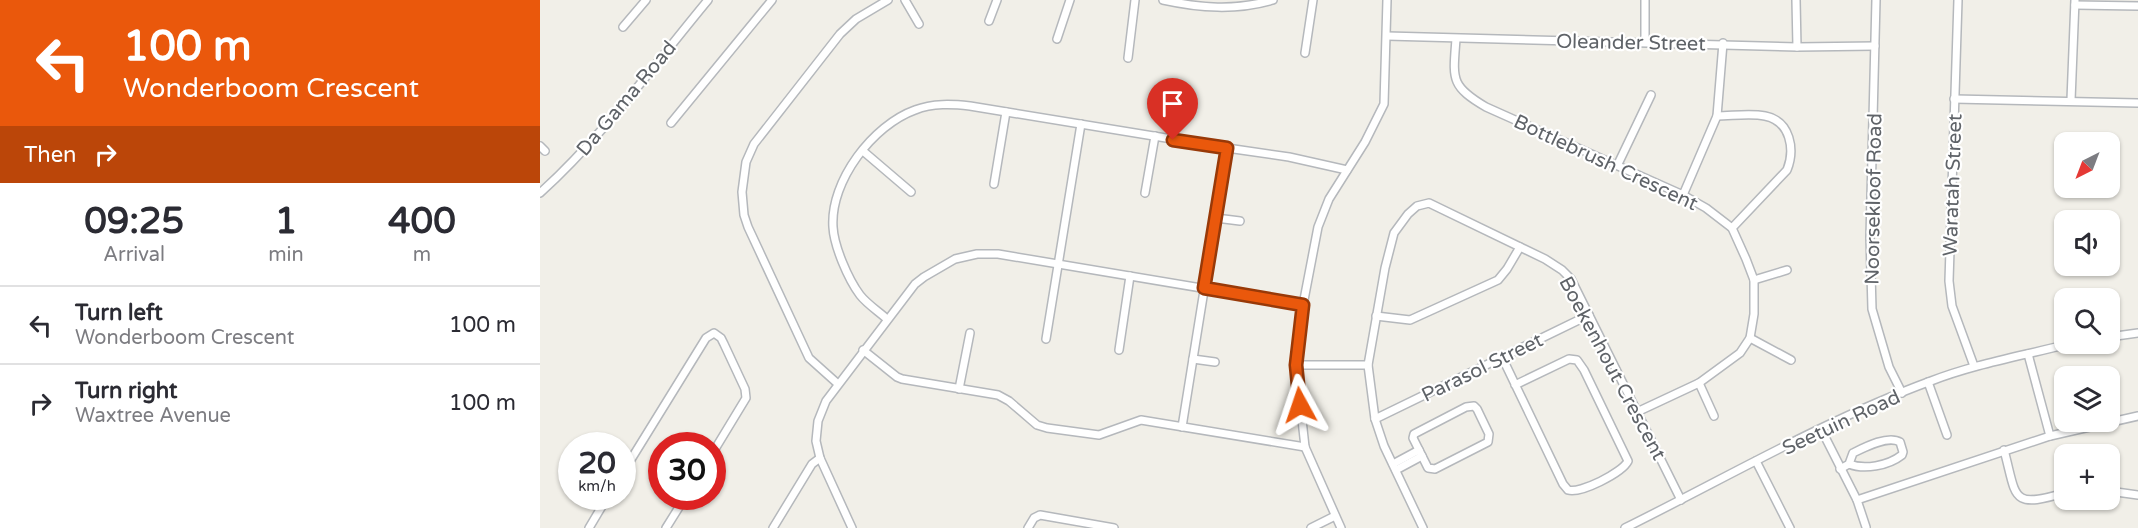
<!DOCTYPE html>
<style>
:root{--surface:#fff;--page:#f7f7f7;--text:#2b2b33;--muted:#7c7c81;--line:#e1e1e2}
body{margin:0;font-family:"Varela Round",sans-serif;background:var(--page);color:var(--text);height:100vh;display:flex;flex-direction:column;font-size:22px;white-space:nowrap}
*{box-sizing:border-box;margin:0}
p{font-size:20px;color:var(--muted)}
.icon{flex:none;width:33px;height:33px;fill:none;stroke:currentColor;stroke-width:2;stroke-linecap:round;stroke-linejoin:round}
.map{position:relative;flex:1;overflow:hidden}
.sheet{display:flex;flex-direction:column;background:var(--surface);width:540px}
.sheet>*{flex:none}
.banner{background:#ea580c;color:#fff;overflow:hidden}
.needle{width:39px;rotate:222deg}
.tools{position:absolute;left:1514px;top:132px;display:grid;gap:12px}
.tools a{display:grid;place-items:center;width:66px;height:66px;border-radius:12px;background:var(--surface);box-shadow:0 2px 4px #0004;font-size:30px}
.speed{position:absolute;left:18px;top:432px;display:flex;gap:12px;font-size:30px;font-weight:700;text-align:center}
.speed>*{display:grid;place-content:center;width:78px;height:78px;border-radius:50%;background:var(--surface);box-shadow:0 2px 4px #0004;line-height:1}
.speed small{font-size:15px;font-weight:400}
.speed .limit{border:9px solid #d22;background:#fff;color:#111}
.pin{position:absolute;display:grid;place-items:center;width:51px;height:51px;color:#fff;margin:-62px -26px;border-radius:50% 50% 50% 0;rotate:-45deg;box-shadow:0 0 6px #0007}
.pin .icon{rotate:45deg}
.me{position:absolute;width:66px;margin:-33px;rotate:355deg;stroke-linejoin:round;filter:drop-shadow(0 0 4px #0008)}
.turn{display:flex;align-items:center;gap:21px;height:126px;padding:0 24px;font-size:27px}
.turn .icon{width:78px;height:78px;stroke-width:2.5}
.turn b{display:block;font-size:42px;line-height:51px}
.then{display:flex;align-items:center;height:57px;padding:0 24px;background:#0003;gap:12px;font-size:22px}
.eta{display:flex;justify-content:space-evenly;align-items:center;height:102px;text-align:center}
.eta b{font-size:36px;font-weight:700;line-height:42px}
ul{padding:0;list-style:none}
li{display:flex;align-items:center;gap:18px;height:78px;padding:0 24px;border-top:2px solid var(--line)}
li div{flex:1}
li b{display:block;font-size:22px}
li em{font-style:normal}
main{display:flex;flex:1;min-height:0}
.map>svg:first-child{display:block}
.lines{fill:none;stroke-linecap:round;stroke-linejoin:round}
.minor-casing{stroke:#b5b8bc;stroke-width:10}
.minor{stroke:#fff;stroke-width:7}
.route-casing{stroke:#983908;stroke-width:15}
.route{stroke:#ea580c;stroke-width:10}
.labels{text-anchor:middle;stroke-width:4.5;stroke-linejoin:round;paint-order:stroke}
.street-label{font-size:20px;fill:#5f6368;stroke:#fff}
</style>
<main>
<section class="sheet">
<div class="banner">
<div class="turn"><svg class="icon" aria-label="left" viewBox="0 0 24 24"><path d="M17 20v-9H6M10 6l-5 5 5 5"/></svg><div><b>100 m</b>Wonderboom Crescent</div></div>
<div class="then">Then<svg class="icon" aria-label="right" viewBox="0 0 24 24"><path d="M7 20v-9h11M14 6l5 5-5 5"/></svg></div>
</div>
<div class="eta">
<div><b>09:25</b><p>Arrival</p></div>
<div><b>1</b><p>min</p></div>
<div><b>400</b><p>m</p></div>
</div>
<ul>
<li><svg class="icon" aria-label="left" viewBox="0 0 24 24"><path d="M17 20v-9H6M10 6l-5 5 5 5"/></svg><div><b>Turn left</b><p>Wonderboom Crescent</p></div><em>100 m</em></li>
<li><svg class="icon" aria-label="right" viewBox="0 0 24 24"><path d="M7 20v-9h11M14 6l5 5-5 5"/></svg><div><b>Turn right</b><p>Waxtree Avenue</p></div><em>100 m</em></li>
</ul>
</section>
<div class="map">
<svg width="1598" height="528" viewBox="0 0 1598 528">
<rect width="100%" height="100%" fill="#f1efe8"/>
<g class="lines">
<defs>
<g id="minor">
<polyline points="365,0 379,24"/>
<path d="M623 0C660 8 695 11 733 0"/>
<polyline points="1105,0 1105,41"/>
<polyline points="1256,0 1257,47"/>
<polyline points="1336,0 1330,237 1332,309 1349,367 1362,393"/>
<polyline points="1418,0 1409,281 1412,306 1434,366"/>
<polyline points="1535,5 1598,6"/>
<polyline points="449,21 457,0"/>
<polyline points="83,27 106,0"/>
<polyline points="847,36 1257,47 1335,46"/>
<polyline points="517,39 530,0"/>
<path d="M916 39C913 79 910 86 946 107L1143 195 1166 208 1192 228 1206 259 1214 280V314L1210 338 1200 353 1159 383 1097 412"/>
<polyline points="765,53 773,0"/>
<polyline points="588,58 595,0"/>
<polyline points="1414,99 1598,103"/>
<polyline points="1531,100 1535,0"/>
<path d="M1177 116C1192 116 1210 113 1225 116 1251 121 1255 150 1247 170L1192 228"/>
<polyline points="131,123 232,0"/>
<polyline points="0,146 5,151"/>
<polyline points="323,151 371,192"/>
<polyline points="1078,164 1111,95"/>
<polyline points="454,184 466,112"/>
<path d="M0 193C63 136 114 65 168 0"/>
<polyline points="605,193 615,136"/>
<polyline points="1143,195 1177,116 1183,43"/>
<polyline points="676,218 700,221"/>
<polyline points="1214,280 1247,270"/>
<polyline points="836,316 870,320 958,280 967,269 980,247"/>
<path d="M347 319C338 311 327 304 320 295 308 279 294 246 293 227 290 181 333 125 375 110 393 103 412 104 430 106L687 148 749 157 807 170"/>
<polyline points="1569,337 1598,333"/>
<polyline points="1210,338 1251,360"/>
<polyline points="506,339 541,124"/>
<polyline points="323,350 357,377 362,379 458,395 469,401 497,425 507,428 559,435 601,420 765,447"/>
<polyline points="579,350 590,276"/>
<polyline points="1488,354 1510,436"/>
<path d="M962 357 1023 484 1028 490C1040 494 1082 473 1088 461L1044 370 1037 360 1029 359 975 385"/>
<polyline points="653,359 675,362"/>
<polyline points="756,365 828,365"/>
<polyline points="1388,382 1407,435"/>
<polyline points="1159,383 1174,416"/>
<polyline points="298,384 269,358 208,227 204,215 202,192 206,162 214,144 300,34 316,19 348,0"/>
<polyline points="419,389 430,333"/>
<polygon points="934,406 937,409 949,434 948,442 895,469 888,468 873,438 874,434 926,407"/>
<polyline points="835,419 1049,315"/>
<polyline points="642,427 687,148"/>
<polyline points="1281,429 1317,500 1326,527"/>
<path d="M1464 450C1477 498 1470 509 1524 493"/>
<polyline points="1216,461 1250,528"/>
<polyline points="853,464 879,450"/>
<path d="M1300 469 1309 464 1313 453C1325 447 1348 435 1360 442L1363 452 1362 455C1348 466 1324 470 1309 464"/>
<polyline points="856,470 882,456"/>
<polyline points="82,474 166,338 174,333 181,338 184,344 205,389 206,398 172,454"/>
<polyline points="1569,491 1598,495"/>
<polyline points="1317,500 1510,436 1598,416"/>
<polyline points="49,528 68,496"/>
<polyline points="126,528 146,496"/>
<polyline points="233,528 272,464 280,458"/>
<polyline points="312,528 280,458 276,441 278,421 286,401 375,284 384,277 415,259 437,254 458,254 763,305"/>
<polyline points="488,528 494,518 500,515 574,528"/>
<polyline points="771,528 795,516"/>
<polyline points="801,528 765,447 756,365 763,305 778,227 789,199 825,142 844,104 847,0"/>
<polyline points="883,528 844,446 835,419 828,365 845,268 854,233 868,214 877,206 889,203 1005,259 1022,270 1031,279 1141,500"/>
<path d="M1085 528C1186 478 1285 420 1391 381 1435 364 1482 356 1528 344"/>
</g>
</defs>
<use href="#minor" class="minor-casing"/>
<use href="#minor" class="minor"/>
</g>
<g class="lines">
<defs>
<polyline id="route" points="633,140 687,148 664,288 763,305 756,365 760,405"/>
</defs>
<use href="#route" class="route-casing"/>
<use href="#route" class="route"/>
</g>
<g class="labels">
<g class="street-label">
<text transform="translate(1091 42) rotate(1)" y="7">Oleander Street</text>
<text transform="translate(86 98) rotate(-50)" y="7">Da Gama Road</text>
<text transform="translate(1066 162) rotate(25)" y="7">Bottlebrush Crescent</text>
<text transform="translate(1412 185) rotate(-88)" y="7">Waratah Street</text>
<text transform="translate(1333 199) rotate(-89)" y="7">Noorsekloof Road</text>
<text transform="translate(942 367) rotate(-26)" y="7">Parasol Street</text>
<text transform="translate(1073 368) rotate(62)" y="7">Boekenhout Crescent</text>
<text transform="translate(1301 422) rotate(-25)" y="7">Seetuin Road</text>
</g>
</g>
</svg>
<div class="tools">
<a><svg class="needle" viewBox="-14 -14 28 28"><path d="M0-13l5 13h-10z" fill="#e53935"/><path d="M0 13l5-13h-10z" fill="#7c7c81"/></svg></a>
<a><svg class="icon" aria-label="sound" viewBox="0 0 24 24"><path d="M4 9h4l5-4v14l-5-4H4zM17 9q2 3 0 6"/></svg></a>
<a><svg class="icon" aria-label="search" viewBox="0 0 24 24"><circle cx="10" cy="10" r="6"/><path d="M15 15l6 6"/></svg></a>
<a><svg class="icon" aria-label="layers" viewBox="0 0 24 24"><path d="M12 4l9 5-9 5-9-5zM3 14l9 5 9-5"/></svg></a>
<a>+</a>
</div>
<div class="speed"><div>20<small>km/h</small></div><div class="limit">30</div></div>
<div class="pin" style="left:633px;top:140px;background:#d93025"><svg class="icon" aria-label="arrive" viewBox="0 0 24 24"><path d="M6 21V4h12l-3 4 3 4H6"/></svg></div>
<svg class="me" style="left:760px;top:405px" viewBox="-20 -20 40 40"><path d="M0-17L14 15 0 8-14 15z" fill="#ea580c" stroke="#fff" stroke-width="4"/></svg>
</div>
</main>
